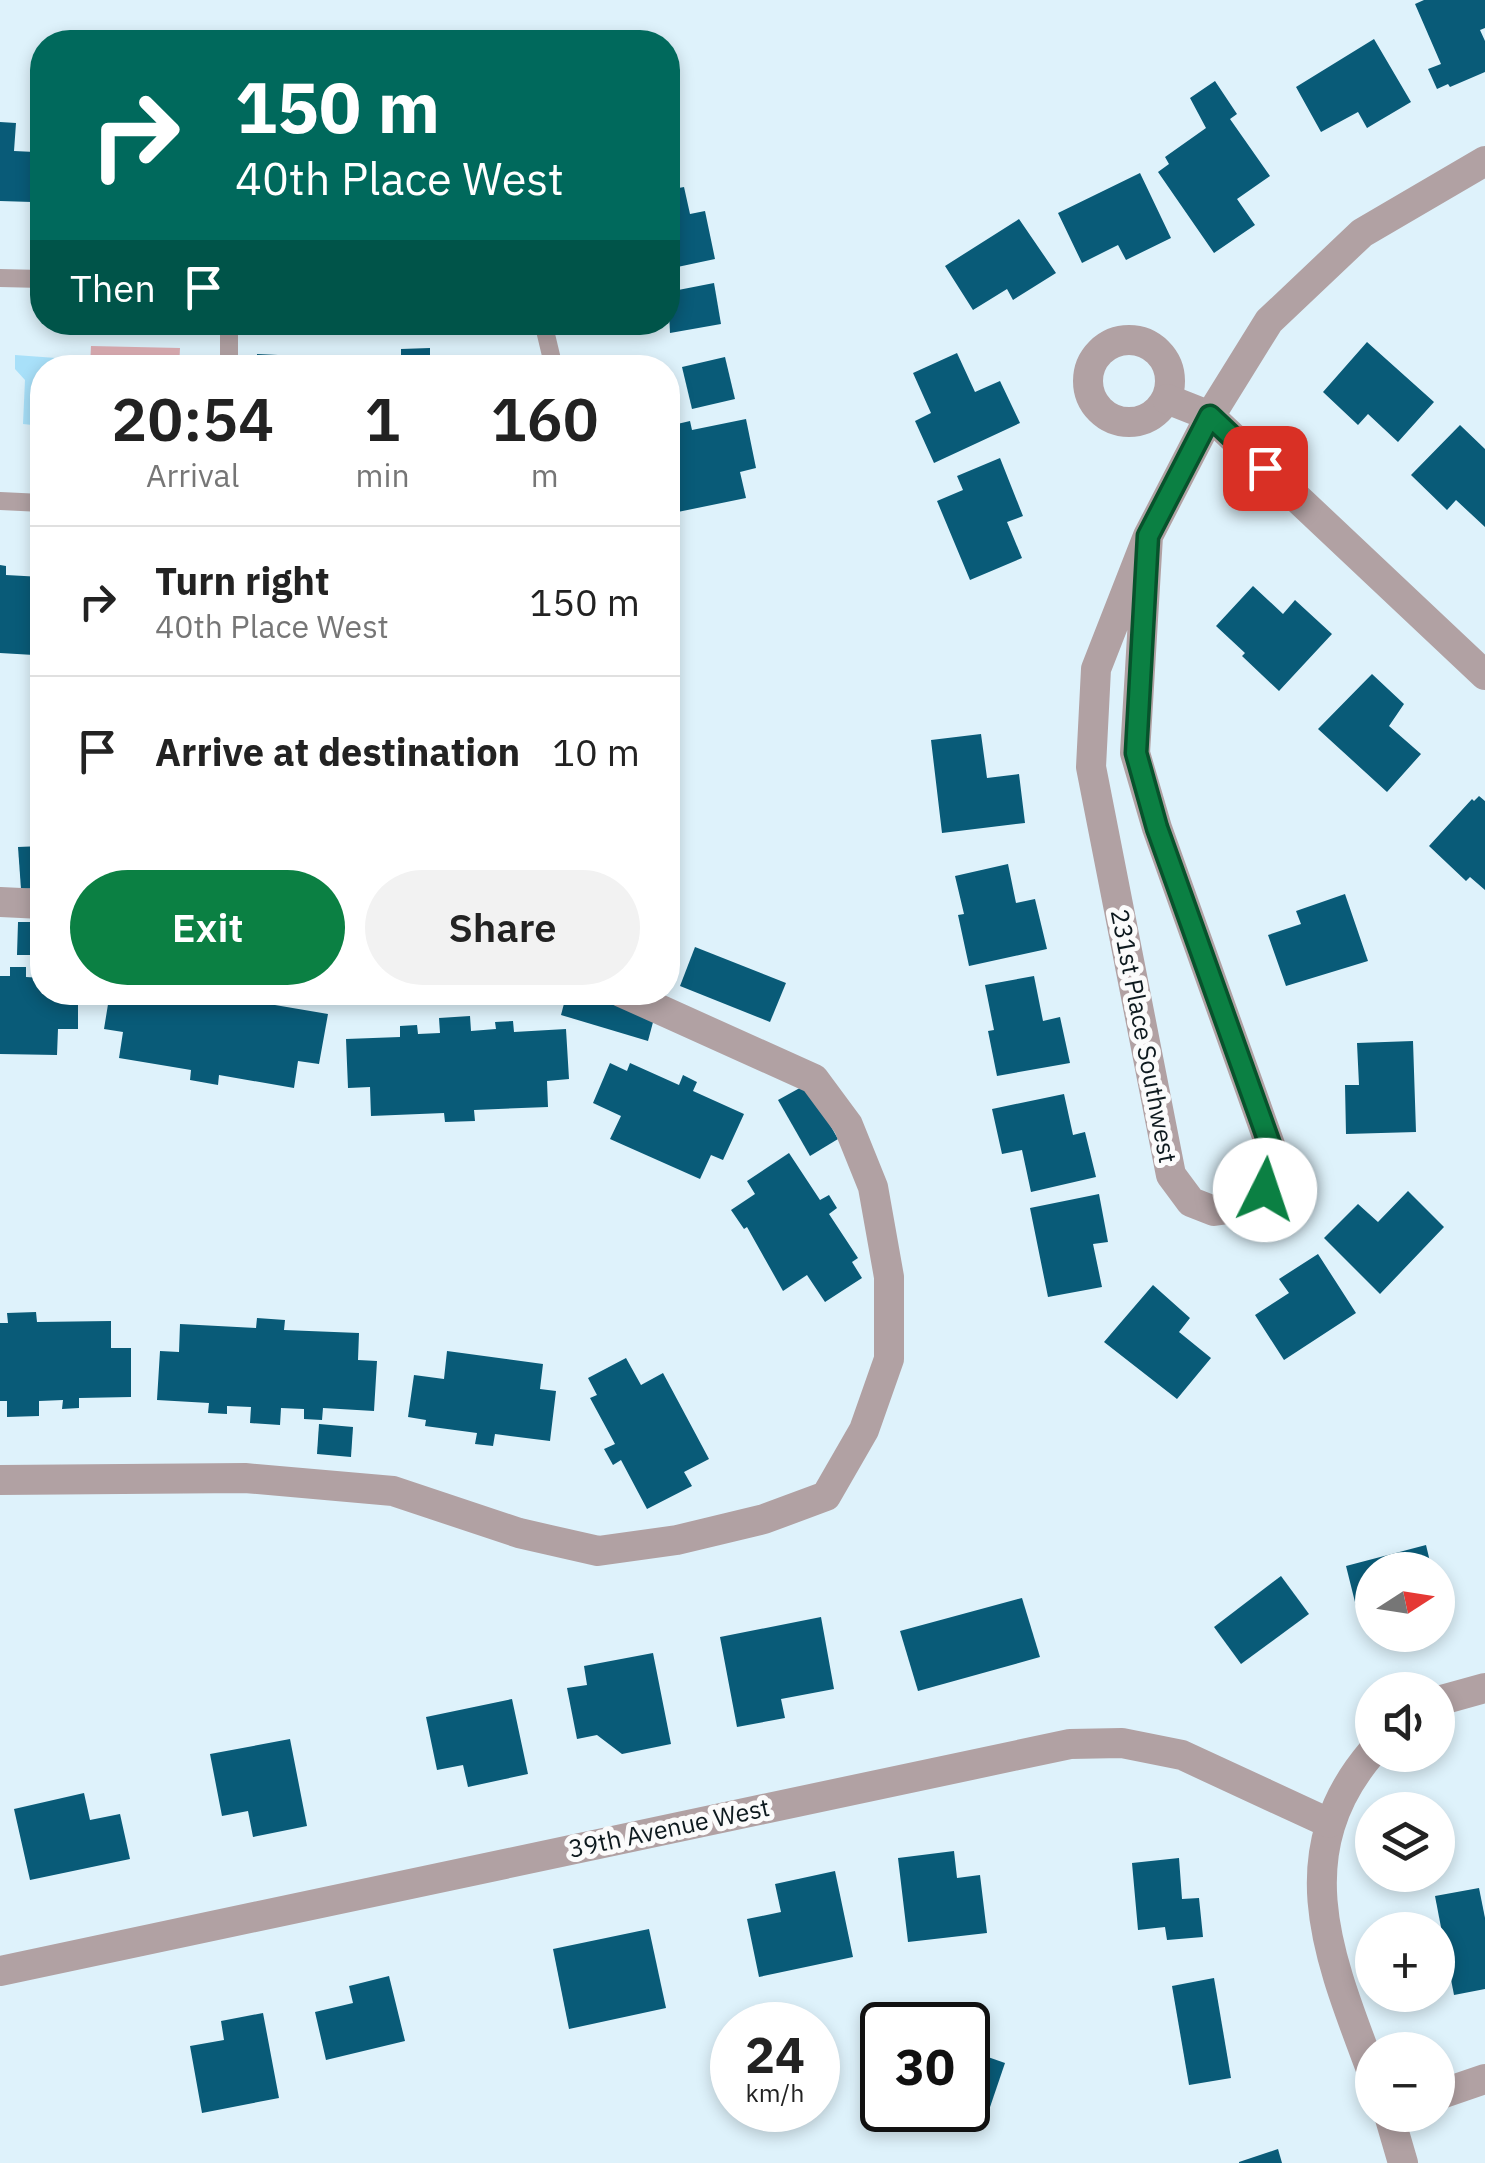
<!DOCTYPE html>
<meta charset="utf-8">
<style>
:root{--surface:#fff;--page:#f2f2f2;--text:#222;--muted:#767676;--line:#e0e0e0;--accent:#0b8043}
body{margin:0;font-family:"IBM Plex Sans",sans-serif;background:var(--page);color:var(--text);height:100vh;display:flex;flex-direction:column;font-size:38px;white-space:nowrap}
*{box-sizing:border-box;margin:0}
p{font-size:32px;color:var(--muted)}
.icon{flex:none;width:55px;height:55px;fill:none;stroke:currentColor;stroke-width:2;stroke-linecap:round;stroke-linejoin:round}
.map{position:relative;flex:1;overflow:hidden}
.drawer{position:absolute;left:30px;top:355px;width:650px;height:650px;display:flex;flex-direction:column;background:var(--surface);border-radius:40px;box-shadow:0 5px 15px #0003}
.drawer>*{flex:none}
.guide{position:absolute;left:30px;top:30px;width:650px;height:305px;border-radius:40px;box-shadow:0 5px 15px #0003;background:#00695c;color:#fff;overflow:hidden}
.needle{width:65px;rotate:78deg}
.buttons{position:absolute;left:1355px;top:1552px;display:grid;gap:20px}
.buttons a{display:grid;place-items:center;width:100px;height:100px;border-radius:50%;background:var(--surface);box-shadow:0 5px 15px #0003;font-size:50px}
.speed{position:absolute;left:710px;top:2002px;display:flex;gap:20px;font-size:50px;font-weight:700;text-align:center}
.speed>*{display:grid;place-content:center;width:130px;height:130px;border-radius:50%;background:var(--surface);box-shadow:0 5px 15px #0003;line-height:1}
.speed small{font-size:25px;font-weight:400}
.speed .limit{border:5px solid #111;border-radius:15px;background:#fff;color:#111}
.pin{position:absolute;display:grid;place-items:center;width:85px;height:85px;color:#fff;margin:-42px;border-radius:20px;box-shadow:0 5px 15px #0006}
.me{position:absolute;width:110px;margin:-55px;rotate:4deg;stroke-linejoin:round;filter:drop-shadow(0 0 8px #0008)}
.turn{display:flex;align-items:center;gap:35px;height:210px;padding:0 40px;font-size:45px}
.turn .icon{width:130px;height:130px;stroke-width:2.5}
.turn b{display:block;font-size:70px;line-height:85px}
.then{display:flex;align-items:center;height:95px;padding:0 40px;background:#0003;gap:20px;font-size:38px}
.eta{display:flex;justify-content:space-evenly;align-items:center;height:170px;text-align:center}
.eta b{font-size:60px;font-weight:600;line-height:70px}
.button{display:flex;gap:20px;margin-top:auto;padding:20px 40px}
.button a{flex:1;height:115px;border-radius:60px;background:var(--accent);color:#fff;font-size:40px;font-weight:600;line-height:115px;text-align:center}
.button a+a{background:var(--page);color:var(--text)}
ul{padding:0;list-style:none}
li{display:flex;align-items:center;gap:30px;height:150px;padding:0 40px;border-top:2px solid var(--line)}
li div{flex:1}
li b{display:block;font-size:38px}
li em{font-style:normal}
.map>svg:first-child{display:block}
.green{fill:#daacb2}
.water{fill:#a8e0f9}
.building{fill:#095b78}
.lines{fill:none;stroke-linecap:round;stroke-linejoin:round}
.service{stroke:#b1a1a3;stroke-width:18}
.minor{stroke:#b1a1a3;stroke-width:30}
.route-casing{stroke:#07532c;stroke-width:25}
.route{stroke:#0b8043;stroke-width:18}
.labels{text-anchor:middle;stroke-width:10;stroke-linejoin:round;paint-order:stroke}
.street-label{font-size:25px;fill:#0e1a1f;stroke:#fbfbfb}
</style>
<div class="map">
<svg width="1485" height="2163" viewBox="0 0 1485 2163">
<rect width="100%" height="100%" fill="#def2fb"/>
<polygon class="green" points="91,346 180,348 179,367 90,367"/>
<polygon class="water" points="15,355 56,358 56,367 42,368 42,426 23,424 25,380 15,369"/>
<g class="building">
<polygon points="1424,0 1485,0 1485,28 1480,30 1485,41 1485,72 1450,87 1448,84 1437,89 1428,69 1441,64 1415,4"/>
<polygon points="1374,39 1411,102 1367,128 1358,112 1321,132 1296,87"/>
<polygon points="1215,81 1237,114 1230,119 1270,176 1237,199 1255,225 1214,253 1158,172 1169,164 1165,157 1206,128 1190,98"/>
<polygon points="0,122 16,123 14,151 35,152 32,202 0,201"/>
<polygon points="1140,173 1171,238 1126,260 1118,245 1082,263 1058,213"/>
<polygon points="684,187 690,214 705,211 715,259 668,269 668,190"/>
<polygon points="1019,219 1056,273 1013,300 1007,289 973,310 945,266"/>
<polygon points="714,283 721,324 670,333 668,292"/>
<polygon points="1367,342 1434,402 1398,442 1368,414 1358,425 1323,392"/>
<polygon points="430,348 430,357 504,355 505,368 326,368 326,361 401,359 401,349"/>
<polygon points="957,353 975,392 1000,381 1020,423 934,463 915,421 931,413 913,373"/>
<polygon points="257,354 299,356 299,368 257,368"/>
<polygon points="725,357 735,399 692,409 682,367"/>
<polygon points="746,419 756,468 740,472 746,498 668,514 668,436 675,434 673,425 690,421 692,430"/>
<polygon points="1460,425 1485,449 1485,527 1456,500 1447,510 1411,475"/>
<polygon points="1000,458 1023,516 1007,522 1022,558 970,580 937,501 963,490 957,476"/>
<polygon points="0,565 6,566 6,575 42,577 42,627 35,627 34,655 0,653"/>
<polygon points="1253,586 1283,614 1295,600 1332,634 1279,691 1242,656 1245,653 1216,626"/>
<polygon points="1372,674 1404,704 1389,726 1421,754 1387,792 1318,729"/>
<polygon points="981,734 987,778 1019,774 1025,823 942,833 931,740"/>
<polygon points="1479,796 1485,801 1485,890 1470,877 1466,881 1429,846 1472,799 1474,801"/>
<polygon points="42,846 42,888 21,889 18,847"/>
<polygon points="1008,864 1016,903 1035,899 1047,949 969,966 958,915 964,914 955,876"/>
<polygon points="1345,894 1368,961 1286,986 1268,935 1301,924 1296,911"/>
<polygon points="18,922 42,922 42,955 17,955"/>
<polygon points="695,947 786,983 770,1022 680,986"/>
<polygon points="10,967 26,967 26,977 42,978 42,992 78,992 78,1029 58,1029 57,1055 0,1054 0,976 10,976"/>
<polygon points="1034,976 1043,1021 1060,1017 1070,1063 997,1076 988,1031 994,1030 985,985"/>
<polygon points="110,992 236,992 235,998 259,1002 261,993 276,995 275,1005 328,1014 319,1064 298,1061 294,1088 219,1075 218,1085 190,1080 191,1070 119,1058 123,1032 104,1029"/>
<polygon points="567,992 595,992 656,1011 648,1041 561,1015"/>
<polygon points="470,1016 471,1031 496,1029 495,1022 513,1021 514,1032 566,1029 569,1079 547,1081 548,1107 474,1110 475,1121 445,1122 444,1113 371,1116 370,1087 348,1088 346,1039 400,1037 400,1026 417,1025 418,1034 440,1033 439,1018"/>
<polygon points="1413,1041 1416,1132 1346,1134 1345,1085 1359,1085 1357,1043"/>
<polygon points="610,1063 627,1071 630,1063 679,1085 683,1075 697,1082 693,1091 744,1114 723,1160 711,1155 700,1179 610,1139 621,1116 593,1103"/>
<polygon points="807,1084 838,1139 810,1156 778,1100"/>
<polygon points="1064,1094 1073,1135 1085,1132 1096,1177 1031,1192 1022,1150 1002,1154 992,1109"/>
<polygon points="789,1153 820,1200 829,1195 837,1208 829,1214 858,1258 852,1262 862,1278 825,1302 807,1275 783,1291 747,1227 744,1229 731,1210 755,1194 747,1181"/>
<polygon points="1408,1191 1444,1227 1380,1294 1324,1238 1358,1204 1378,1222"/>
<polygon points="1099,1194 1108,1242 1093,1244 1102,1287 1048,1297 1030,1208"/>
<polygon points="1318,1254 1356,1313 1284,1360 1255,1315 1289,1293 1279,1279"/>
<polygon points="1153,1285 1190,1318 1179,1332 1211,1358 1177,1399 1104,1342"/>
<polygon points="36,1312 37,1322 111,1321 111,1348 131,1348 131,1397 79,1398 79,1408 62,1409 63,1400 39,1401 39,1416 7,1417 7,1401 0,1401 0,1323 8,1323 7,1313"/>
<polygon points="257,1318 285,1320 284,1330 359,1333 358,1360 377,1361 374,1411 323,1408 322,1420 304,1419 304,1409 281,1408 280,1425 250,1423 251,1407 227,1406 227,1414 208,1413 209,1403 157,1400 160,1351 179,1352 180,1324 256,1328"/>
<polygon points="447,1351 543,1364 540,1389 556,1391 550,1441 495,1434 493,1446 475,1444 477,1433 425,1426 426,1420 408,1417 414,1375 444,1379"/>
<polygon points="626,1358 641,1385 663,1373 709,1459 684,1472 692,1486 647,1509 621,1460 613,1465 604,1449 615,1444 590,1398 597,1395 588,1378"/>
<polygon points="319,1424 353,1427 351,1457 317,1454"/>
<polygon points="1426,1545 1432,1570 1372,1570 1372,1606 1357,1610 1346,1566"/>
<polygon points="1281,1576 1309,1614 1241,1664 1214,1627"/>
<polygon points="1022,1598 1040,1657 918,1691 900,1631"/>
<polygon points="821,1617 834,1689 781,1699 785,1718 737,1727 720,1637"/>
<polygon points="653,1653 671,1744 622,1754 597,1735 577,1739 567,1688 587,1685 584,1666"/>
<polygon points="512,1699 528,1774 468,1787 463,1765 437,1770 426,1717"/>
<polygon points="290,1739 307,1826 253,1837 248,1811 222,1816 210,1754"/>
<polygon points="84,1793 90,1820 120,1814 130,1859 30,1880 14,1809"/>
<polygon points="954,1851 957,1878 980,1875 987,1933 908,1942 898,1858"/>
<polygon points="1179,1858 1182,1899 1199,1898 1203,1937 1167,1940 1165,1927 1138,1930 1132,1863"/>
<polygon points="835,1871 853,1957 759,1977 747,1919 781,1912 775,1884"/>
<polygon points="1479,1888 1485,1918 1485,1989 1454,1995 1435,1896"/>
<polygon points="649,1929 666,2008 569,2029 553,1949"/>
<polygon points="389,1976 405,2041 326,2060 315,2012 353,2003 349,1986"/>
<polygon points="1214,1978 1231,2078 1189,2085 1172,1986"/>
<polygon points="263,2013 279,2098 202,2113 190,2046 224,2040 221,2021"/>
<polygon points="968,2050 1005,2063 988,2113 968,2106"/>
<polygon points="1278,2149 1282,2163 1239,2163 1239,2162"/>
</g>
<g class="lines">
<g class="service">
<polyline points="0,278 42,279"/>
<polyline points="543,322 554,368"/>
<polyline points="229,368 229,322"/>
<polyline points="0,501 42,503"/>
</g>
<g class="minor">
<circle cx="1129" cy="381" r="41"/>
<polyline points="1167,399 1210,416 1485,675"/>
<polyline points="1148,536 1135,753 1157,828 1274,1156 1265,1190 1243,1207 1214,1211 1191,1202 1171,1175 1091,767 1096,669 1148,536 1210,416 1269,321 1362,233 1485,161"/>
<polyline points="0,902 42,904"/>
<polyline points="0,1480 245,1478 393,1491 519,1533 598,1551 677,1540 764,1519 826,1496 864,1430 889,1359 889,1277 873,1187 848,1125 814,1079 621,992"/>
<polyline points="1438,1701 1485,1688"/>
<path d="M1372 1752C1284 1855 1330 1960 1372 2072"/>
<polyline points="0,1971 1070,1744 1122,1743 1182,1755 1329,1823"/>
<polyline points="1438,2095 1485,2079"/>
<polyline points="1389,2115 1403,2163"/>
</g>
</g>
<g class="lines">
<defs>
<polyline id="route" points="1265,1190 1274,1156 1157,828 1136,753 1148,536 1210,416 1265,468"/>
</defs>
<use href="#route" class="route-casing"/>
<use href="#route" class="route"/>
</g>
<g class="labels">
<g class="street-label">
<text transform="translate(1144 1036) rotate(79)" y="9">231st Place Southwest</text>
<text transform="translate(669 1828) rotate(-12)" y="9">39th Avenue West</text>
</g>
</g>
</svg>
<div class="buttons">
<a><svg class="needle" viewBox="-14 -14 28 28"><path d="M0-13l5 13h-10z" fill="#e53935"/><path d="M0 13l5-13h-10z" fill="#767676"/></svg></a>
<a><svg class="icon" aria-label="sound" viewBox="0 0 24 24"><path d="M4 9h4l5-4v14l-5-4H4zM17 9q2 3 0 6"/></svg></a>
<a><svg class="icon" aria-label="layers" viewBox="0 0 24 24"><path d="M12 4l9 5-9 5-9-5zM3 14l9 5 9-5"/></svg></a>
<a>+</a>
<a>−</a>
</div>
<div class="speed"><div>24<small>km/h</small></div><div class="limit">30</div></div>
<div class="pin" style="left:1265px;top:468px;background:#d93025"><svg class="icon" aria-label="arrive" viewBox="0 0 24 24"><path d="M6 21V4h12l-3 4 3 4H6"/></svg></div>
<svg class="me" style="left:1265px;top:1190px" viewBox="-20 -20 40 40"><circle r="19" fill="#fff"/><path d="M0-13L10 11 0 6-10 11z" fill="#0b8043"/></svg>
<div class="guide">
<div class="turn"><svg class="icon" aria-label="right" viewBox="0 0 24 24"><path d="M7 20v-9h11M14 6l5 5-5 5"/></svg><div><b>150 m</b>40th Place West</div></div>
<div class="then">Then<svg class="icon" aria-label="arrive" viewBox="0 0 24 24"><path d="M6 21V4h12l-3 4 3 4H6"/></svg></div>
</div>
<section class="drawer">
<div class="eta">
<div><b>20:54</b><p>Arrival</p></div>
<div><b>1</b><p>min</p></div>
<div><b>160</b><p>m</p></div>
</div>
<ul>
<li><svg class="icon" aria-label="right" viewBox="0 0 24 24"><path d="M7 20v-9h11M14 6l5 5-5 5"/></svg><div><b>Turn right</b><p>40th Place West</p></div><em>150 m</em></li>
<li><svg class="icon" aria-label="arrive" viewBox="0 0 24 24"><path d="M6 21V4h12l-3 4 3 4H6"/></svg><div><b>Arrive at destination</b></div><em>10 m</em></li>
</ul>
<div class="button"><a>Exit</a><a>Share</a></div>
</section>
</div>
